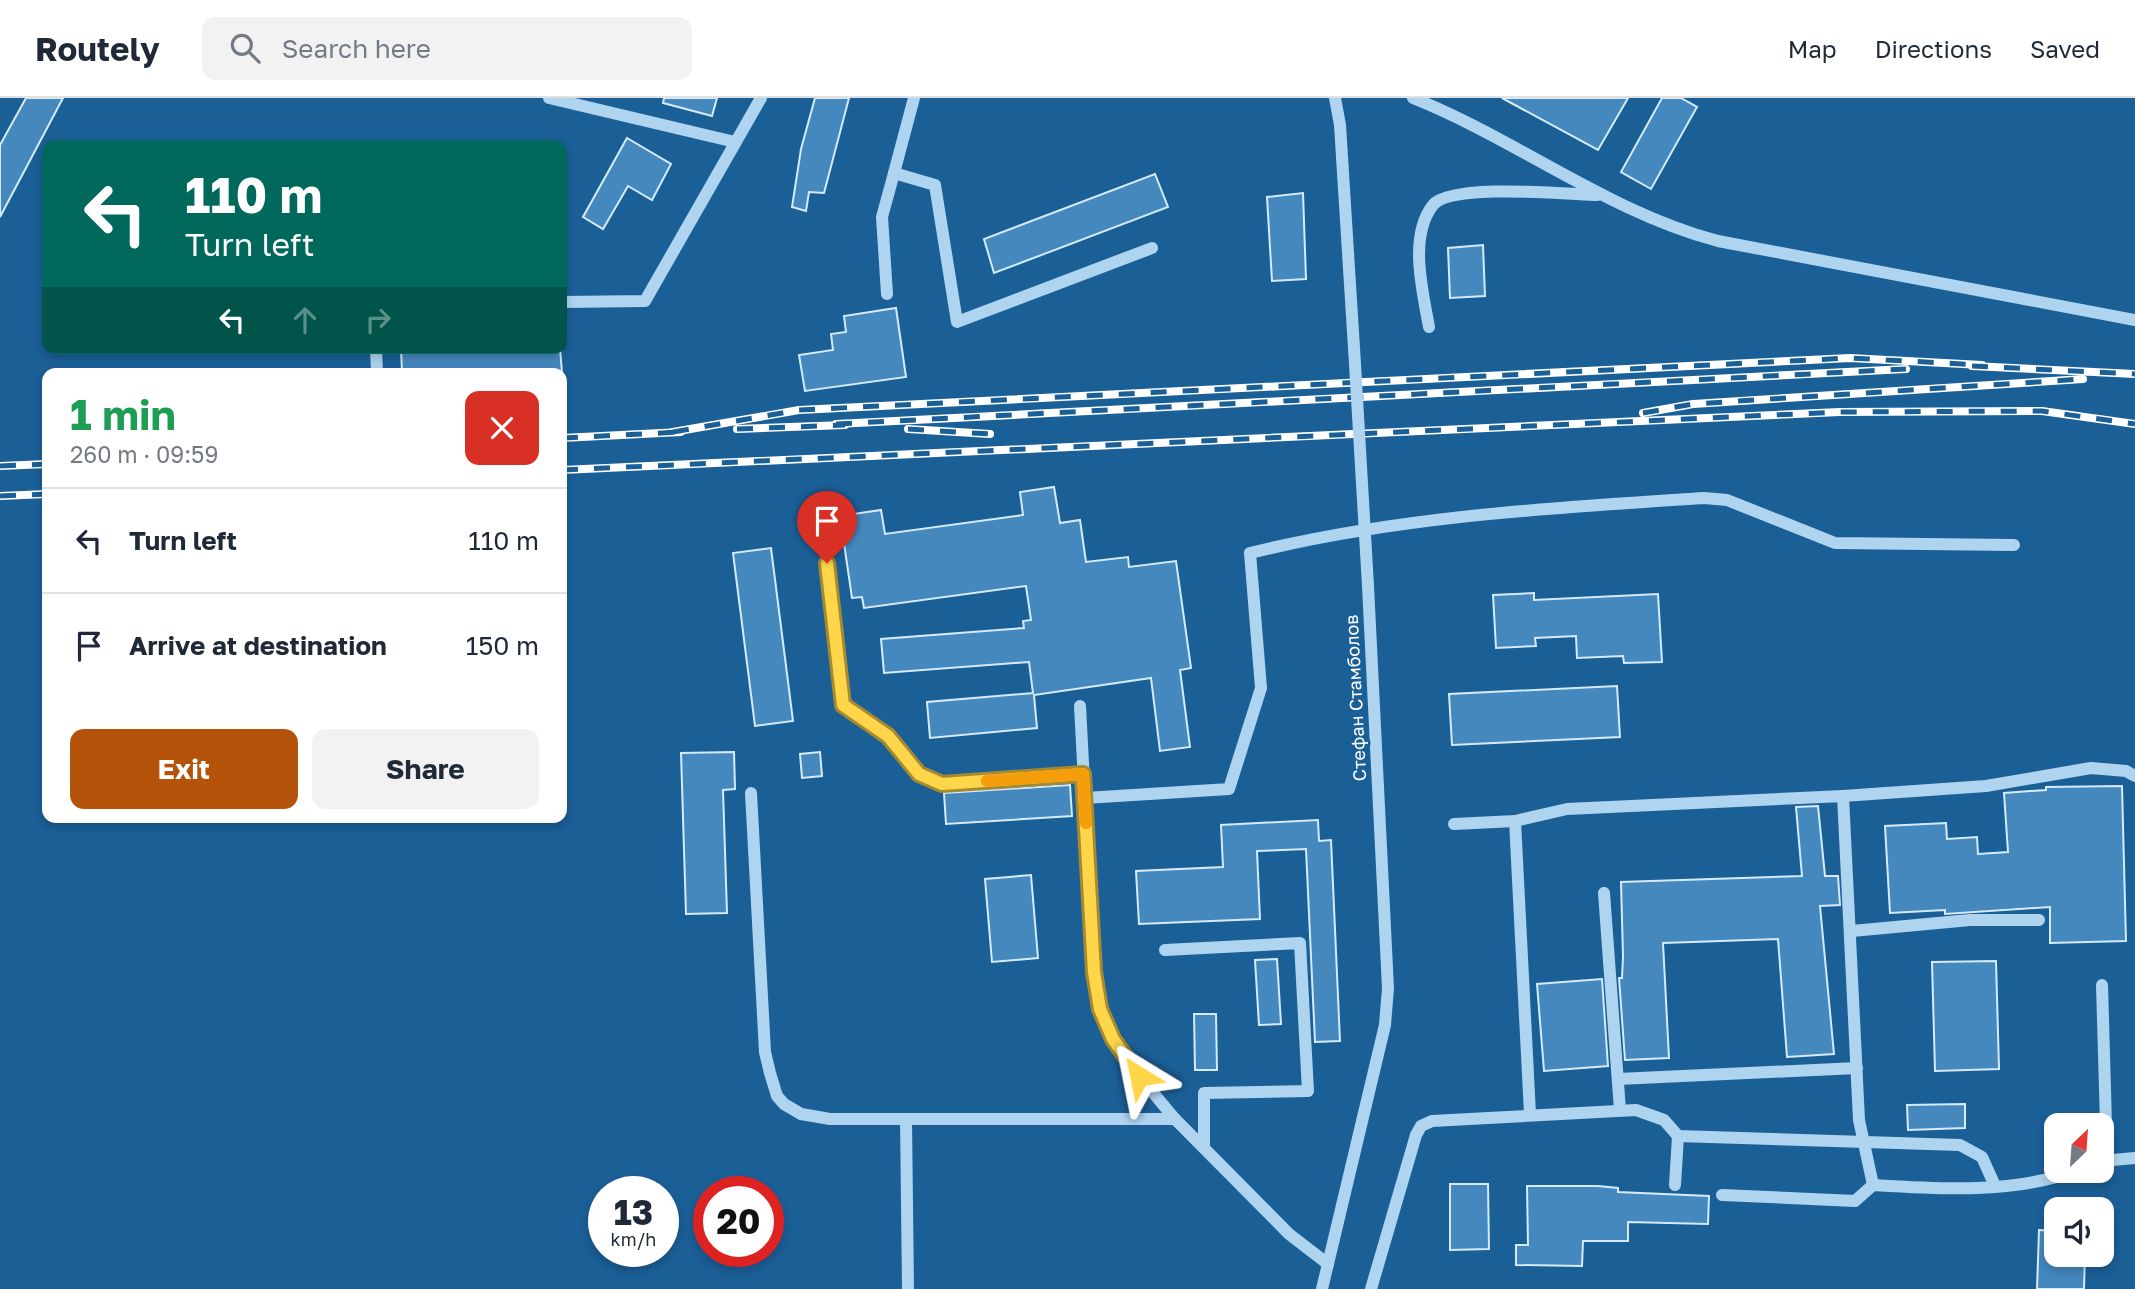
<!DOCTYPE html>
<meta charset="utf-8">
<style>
:root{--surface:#fff;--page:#f2f2f3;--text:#1f2937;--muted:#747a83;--line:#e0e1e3;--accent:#b45309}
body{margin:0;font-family:"Golos Text",sans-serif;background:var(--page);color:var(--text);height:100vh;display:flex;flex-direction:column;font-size:26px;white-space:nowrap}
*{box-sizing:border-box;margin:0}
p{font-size:23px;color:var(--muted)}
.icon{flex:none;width:38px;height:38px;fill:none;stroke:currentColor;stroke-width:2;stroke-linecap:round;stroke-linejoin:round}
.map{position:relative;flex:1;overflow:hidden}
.panel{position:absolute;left:42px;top:270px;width:525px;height:455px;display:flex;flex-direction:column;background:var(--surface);border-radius:14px;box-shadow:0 4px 10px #0003}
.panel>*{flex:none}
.top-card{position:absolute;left:42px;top:42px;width:525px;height:214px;border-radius:14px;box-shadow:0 4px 10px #0003;background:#00695c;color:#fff;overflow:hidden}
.needle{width:46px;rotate:25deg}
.controls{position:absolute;left:2044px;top:1015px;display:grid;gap:14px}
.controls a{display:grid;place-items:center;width:70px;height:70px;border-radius:14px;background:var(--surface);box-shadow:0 4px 10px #0003;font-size:35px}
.speed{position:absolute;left:588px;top:1078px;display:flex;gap:14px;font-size:35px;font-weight:700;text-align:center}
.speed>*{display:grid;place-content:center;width:91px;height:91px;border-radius:50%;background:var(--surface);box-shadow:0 4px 10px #0003;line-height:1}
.speed small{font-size:18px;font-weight:400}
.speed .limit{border:10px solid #d22;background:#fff;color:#111}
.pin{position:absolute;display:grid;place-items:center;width:60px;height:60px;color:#fff;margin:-72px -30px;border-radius:50% 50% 50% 0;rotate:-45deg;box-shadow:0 0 7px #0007}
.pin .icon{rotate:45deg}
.me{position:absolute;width:77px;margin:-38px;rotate:325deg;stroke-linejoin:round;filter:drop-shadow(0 0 5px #0008)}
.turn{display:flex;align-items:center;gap:24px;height:147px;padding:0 28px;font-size:32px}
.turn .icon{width:91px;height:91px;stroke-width:2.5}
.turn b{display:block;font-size:49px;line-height:60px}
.lanes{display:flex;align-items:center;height:66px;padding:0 28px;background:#0003;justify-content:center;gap:35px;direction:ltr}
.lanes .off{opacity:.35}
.round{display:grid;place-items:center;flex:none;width:74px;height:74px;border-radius:14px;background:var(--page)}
.head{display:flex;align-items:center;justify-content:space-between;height:119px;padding:0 28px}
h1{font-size:42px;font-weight:700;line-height:52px;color:#1e9e55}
.action{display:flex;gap:14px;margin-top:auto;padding:14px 28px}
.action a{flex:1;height:80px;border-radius:14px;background:var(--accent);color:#fff;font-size:28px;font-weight:700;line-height:80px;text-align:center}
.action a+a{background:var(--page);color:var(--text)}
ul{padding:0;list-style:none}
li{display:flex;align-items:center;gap:21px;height:105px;padding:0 28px;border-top:2px solid var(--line)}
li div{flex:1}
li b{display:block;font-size:26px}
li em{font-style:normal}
header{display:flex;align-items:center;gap:42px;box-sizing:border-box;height:98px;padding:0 35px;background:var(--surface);border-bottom:2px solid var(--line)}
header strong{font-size:33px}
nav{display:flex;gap:38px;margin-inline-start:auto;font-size:24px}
.search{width:490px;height:63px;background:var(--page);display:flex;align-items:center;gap:18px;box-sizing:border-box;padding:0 24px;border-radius:14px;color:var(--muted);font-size:26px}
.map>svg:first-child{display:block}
.building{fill:#4488be;stroke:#d5ebfb;stroke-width:2}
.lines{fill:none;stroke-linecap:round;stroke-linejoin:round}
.minor{stroke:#aed4f0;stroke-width:12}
.rail-casing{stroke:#fff;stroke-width:8}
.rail{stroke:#1b5f97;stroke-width:5;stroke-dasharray:16;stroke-linecap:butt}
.minor-bridge{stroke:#aed4f0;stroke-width:12}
.route-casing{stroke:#a68a30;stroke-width:18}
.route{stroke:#ffd54a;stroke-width:12}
.slow{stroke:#f59e0b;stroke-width:12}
.labels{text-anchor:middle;stroke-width:5;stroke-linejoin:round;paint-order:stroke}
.street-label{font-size:18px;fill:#fff;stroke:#1b5f97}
</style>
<header>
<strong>Routely</strong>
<div class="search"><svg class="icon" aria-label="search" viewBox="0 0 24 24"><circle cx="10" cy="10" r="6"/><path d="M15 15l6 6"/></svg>Search here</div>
<nav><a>Map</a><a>Directions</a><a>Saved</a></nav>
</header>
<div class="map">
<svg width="2135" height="1191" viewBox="0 0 2135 1191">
<rect width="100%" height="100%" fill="#1b5f97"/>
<g class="building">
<polygon points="26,0 63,0 0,119 0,47"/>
<polygon points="664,0 717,0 712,18 663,5"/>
<polygon points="815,0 849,0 824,95 809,94 806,113 792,109 801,51"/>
<polygon points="1502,0 1628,0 1598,52"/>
<polygon points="1662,0 1681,0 1697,9 1651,91 1621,74"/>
<polygon points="627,40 671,66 652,102 628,88 603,131 583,119"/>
<polygon points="1155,76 1168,109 994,175 984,141"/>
<polygon points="1303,95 1306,181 1272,183 1267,99"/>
<polygon points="1483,147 1485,198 1450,200 1448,150"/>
<polygon points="896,210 906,279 805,293 799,257 833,252 831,236 846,234 844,218"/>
<polygon points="401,250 560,250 562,275 402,275"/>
<polygon points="1054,389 1060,425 1080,422 1086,464 1128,459 1129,469 1176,463 1191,570 1180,572 1190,649 1160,653 1151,580 1034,597 1037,630 930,640 927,604 1033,595 1029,564 884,575 881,541 1024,530 1023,523 1031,522 1026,488 864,510 862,499 852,500 840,418 881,412 885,436 1023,417 1020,394"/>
<polygon points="771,450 793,623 755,628 733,455"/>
<polygon points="1534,495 1534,502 1658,496 1662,564 1624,565 1623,558 1577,560 1576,538 1535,540 1536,548 1496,550 1493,497"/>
<polygon points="1617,588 1620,639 1452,647 1449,596"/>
<polygon points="734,654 735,691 723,692 727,815 686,816 681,655"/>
<polygon points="820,654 822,678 802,680 800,656"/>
<polygon points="1070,687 1072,718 946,726 944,695"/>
<polygon points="2122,688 2126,843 2050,845 2050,809 1945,816 1945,812 1890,815 1885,728 1946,725 1947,741 1977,739 1978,756 2008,754 2004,695 2046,692 2046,689"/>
<polygon points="1818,708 1825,778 1838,778 1840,807 1820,808 1834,956 1787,959 1778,841 1663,845 1669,960 1625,962 1619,880 1622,880 1623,858 1621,784 1802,778 1796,709"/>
<polygon points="1318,722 1319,743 1331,742 1340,943 1315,944 1306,751 1257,753 1260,821 1139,826 1136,773 1223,769 1221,727"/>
<polygon points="1031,777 1038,860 992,864 985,781"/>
<polygon points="1277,861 1281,926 1259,927 1255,862"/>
<polygon points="1996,863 1999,971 1935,973 1932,864"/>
<polygon points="1602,881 1608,968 1544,973 1537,886"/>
<polygon points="1194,916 1216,916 1217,972 1195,972"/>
<polygon points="1965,1006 1965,1030 1908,1032 1907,1007"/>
<polygon points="1450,1086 1488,1086 1489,1151 1450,1152"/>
<polygon points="1527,1088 1598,1088 1618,1090 1618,1094 1709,1098 1708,1126 1628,1124 1628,1143 1583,1143 1582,1168 1516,1167 1516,1147 1528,1147"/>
<polygon points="2039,1132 2056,1133 2056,1157 2085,1157 2084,1191 2037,1191"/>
</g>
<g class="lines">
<g class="minor">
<polyline points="549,0 735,44"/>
<polyline points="914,0 894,75 935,87 957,224 1152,150"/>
<polyline points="1335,0 1340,27 1355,266"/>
<path d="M1413 0C1518 42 1608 114 1718 143L2135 222"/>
<polyline points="887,196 882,119 894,75"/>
<polyline points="562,204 645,203 761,0"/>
<path d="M1429 229C1423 194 1408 139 1433 107 1451 85 1566 96 1597 97"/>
<polyline points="376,250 377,275"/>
<polyline points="826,465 843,607 888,637 919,676 942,686 1083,676"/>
<polyline points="1080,608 1094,874 1100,910 1113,941 1139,978 1175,1021 1289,1136 1328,1166"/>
<polyline points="751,695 765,954 770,975 777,998 784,1006 801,1016 830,1021 1175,1021"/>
<polyline points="1843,698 1986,688 2091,670 2126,673 2135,678"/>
<path d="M1085 700 1229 691 1261 590 1250 455C1400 418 1551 410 1704 400L1727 402 1835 445 2014 447"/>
<polyline points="1515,723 1530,1016"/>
<polyline points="1454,726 1515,723 1567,711 1843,698 1859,1022 1873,1087"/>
<polyline points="1604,795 1620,1012"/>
<polyline points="1852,833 1970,822 2039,822"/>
<polyline points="1165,852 1300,845 1308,993 1204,995 1204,1049"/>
<polyline points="2102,887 2107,1061"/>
<polyline points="1618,981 1857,970"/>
<polyline points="906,1021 908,1191"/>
<polyline points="2102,1063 2135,1060"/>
<polyline points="1675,1087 1678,1038"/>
<path d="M1722 1097 1855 1103 1873 1087C1939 1091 2012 1096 2075 1073"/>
<polyline points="1322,1191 1385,927 1388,890 1368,488"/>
<polyline points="1371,1191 1416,1037 1421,1028 1432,1023 1636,1012 1664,1022 1678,1038 1960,1047 1982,1059 1995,1088"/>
</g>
<defs>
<g id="rail">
<polyline points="1972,268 2135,276"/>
<polyline points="1643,315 1693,306 2083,281"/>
<polyline points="836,326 1906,271"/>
<polyline points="737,331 845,327"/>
<polyline points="908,331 990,336"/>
<polyline points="673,334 799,312 1850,260 1982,267"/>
<polyline points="562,340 681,334"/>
<polyline points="0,368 47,366"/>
<polyline points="562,372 1840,314 2042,313 2135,326"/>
<polyline points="0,398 47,396"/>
</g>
</defs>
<use href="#rail" class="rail-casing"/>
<use href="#rail" class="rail"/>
<polyline class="minor-bridge" points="1355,266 1368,488"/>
</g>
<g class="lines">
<defs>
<polyline id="route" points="827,465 843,607 888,638 919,676 942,686 1083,676 1094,874 1100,911 1113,941 1139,978"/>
</defs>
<use href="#route" class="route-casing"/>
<use href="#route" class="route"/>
<polyline class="slow" points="987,683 1083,676 1086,725"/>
</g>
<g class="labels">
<g class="street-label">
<text transform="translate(1356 600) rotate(-93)" y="6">Стефан Стамболов</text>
</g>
</g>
</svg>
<div class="controls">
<a><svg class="needle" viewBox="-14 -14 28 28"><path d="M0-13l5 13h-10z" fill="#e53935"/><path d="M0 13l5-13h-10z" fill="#747a83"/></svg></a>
<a><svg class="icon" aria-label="sound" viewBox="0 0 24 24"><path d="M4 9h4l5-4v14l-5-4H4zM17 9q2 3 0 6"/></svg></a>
</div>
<div class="speed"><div>13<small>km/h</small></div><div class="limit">20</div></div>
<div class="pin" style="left:827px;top:465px;background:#d93025"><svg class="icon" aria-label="arrive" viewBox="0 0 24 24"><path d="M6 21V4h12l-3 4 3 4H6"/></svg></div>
<svg class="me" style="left:1139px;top:978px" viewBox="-20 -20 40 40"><path d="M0-17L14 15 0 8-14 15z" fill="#ffd54a" stroke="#fff" stroke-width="4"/></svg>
<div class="top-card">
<div class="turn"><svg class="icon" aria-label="left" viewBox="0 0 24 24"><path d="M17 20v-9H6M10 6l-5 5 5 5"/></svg><div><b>110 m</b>Turn left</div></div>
<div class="lanes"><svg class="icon" aria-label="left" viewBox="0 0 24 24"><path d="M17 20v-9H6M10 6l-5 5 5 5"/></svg><svg class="icon off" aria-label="ahead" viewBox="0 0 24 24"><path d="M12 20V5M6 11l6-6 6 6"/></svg><svg class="icon off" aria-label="right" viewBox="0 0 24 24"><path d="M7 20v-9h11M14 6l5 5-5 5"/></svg></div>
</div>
<section class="panel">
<div class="head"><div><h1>1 min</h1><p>260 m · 09:59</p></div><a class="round" style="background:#d93025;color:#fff"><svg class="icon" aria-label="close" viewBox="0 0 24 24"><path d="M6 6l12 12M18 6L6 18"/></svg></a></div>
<ul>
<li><svg class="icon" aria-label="left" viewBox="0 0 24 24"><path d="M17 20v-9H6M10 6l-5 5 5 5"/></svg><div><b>Turn left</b></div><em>110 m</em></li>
<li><svg class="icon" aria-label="arrive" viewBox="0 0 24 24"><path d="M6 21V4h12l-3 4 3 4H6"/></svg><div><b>Arrive at destination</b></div><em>150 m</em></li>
</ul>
<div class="action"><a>Exit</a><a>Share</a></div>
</section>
</div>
